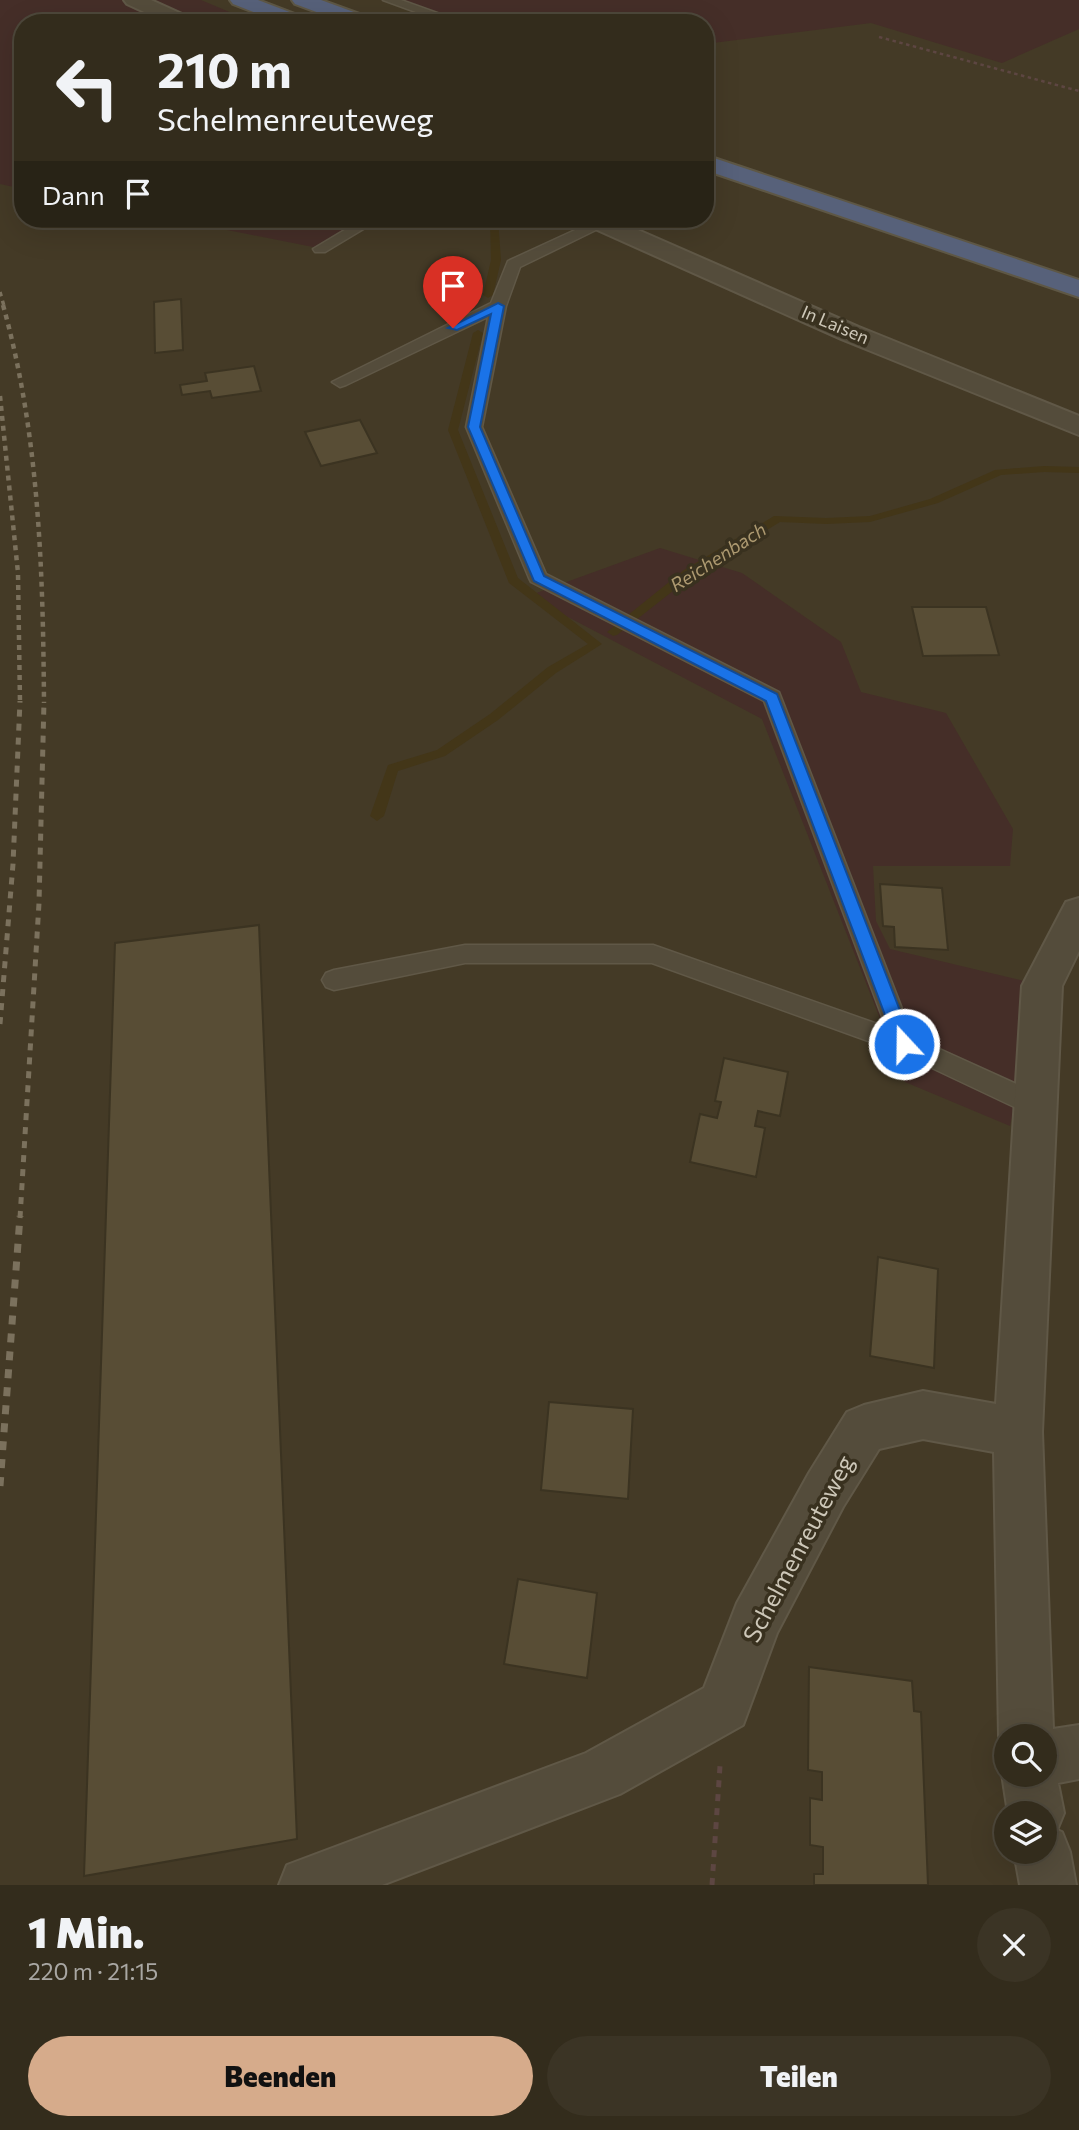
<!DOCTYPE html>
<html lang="de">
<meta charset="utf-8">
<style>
:root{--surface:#332c1c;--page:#3b3425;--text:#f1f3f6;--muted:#a9a7a3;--line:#4e483b;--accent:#d6ab8b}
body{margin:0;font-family:Commissioner,sans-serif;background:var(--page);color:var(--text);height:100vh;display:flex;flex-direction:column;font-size:26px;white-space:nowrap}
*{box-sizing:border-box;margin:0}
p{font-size:23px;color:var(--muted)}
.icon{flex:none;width:38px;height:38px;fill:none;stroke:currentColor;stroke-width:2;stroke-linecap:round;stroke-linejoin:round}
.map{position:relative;height:1885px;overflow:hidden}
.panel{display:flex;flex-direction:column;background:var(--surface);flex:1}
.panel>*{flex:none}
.guide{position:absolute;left:14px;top:14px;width:700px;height:214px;border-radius:28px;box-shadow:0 7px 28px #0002,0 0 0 2px var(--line);background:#332c1c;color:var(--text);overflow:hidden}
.buttons{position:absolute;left:994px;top:1724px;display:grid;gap:14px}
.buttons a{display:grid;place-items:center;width:63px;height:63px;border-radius:50%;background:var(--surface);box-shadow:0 7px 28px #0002,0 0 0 2px var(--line);font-size:35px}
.pin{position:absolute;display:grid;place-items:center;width:60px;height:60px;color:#fff;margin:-72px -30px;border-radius:50% 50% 50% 0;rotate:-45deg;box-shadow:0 0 7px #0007}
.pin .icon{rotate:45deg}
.me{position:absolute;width:77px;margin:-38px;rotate:339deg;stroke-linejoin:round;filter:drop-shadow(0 0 5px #0008)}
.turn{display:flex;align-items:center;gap:24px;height:147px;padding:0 28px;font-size:32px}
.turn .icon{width:91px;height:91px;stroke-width:2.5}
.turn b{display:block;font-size:49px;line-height:60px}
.then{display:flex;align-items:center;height:66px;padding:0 28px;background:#0003;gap:14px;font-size:26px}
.round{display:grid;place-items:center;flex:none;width:74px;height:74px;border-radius:37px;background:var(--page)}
.head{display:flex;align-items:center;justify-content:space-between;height:119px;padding:0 28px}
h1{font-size:42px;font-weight:800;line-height:52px}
.button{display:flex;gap:14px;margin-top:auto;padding:14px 28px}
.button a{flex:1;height:80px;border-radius:42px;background:var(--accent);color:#111;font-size:28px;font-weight:800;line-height:80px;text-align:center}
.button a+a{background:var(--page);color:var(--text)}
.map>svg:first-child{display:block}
.green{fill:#452e28}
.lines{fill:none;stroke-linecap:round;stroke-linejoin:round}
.stream{fill:#433618;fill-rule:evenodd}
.building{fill:#584d35;stroke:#3b3321;stroke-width:2}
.lane-casing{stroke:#605847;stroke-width:3}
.street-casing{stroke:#605847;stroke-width:4}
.highway-casing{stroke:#5e5745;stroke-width:4}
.path-far1{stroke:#5d4642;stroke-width:2.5;stroke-dasharray:3.5 3.5;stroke-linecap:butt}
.path{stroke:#5d4642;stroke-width:5;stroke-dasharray:7 7;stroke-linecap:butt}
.lane{fill:#544c3b;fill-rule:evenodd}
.street{fill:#544c3b;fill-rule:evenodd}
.highway{fill:#57617a;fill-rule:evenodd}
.rail-far3{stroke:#7b715d;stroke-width:3.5;stroke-dasharray:4.5 4.5;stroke-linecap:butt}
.rail-far2{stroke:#7b715d;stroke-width:4.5;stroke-dasharray:5 5;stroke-linecap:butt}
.rail-far1{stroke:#7b715d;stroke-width:5;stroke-dasharray:7 7;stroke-linecap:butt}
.rail{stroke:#7b715d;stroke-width:7;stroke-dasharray:9 9;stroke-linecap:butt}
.route{fill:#1a73e8;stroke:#114b97;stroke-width:2}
.labels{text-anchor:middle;stroke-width:7;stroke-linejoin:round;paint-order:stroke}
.far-street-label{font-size:18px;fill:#cdc7b8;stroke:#39311f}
.far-water-label{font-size:19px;font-style:italic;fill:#ad9970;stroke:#39311f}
.near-street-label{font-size:24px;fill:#cdc7b8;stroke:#39311f}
</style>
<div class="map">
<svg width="1079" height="1885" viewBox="0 0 1079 1885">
<rect width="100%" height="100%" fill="#443a26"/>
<g class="green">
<polygon points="0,0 125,0 175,23 23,23 23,189 0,184"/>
<polygon points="151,0 201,0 251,21 207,23"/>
<polygon points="400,0 1079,0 1079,29 1002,63 871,23 705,44 705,23 471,23"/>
<polygon points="172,219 368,219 318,248"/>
<polygon points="660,548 742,573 841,642 861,692 946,713 1013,829 1010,866 873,866 876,921 890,949 1041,985 1010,1126 905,1082 762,719 528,596"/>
</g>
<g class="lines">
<g class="stream">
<polygon points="490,219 498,219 501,260 493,295 488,298 483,295 491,260"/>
<polygon points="478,330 483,333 458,430 518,578 602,644 556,673 498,720 445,756 398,771 384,816 377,821 370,816 388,765 437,750 490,714 548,667 588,644 509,583 448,430 473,333"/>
<polygon points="1044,466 1079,467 1079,473 1044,472 1001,475 938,503 870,522 826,524 780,522 692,576 617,635 613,636 607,632 684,570 774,516 826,518 870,516 930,499 995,470"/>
</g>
</g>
<g class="building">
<polygon points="181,299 183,350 155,353 154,302"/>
<polygon points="254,366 261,391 212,398 210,391 182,395 180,385 207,381 205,373"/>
<polygon points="360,420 377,453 321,466 305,432"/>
<polygon points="912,607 986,607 999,655 923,656"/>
<polygon points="880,884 942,888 948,950 895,947 894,927 883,926"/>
<polygon points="259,925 297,1839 84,1876 115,943"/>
<polygon points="724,1058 788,1072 780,1116 758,1111 755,1126 765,1128 756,1177 690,1162 700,1114 717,1118 721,1102 715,1101"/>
<polygon points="878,1257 938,1269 934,1368 870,1356"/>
<polygon points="549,1402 633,1409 628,1499 541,1490"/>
<polygon points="518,1579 597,1593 587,1678 504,1664"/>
<polygon points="809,1667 912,1681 914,1711 921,1712 928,1885 814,1885 814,1874 823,1874 823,1847 810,1845 810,1798 822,1800 822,1772 808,1770"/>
</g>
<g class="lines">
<defs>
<g id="lane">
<polygon points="383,0 401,0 465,23 446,23"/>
<polygon points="363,219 380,219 325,252 315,252 313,249"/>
<polygon points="599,219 606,223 604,226 520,267 506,306 482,427 546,574 779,692 913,1037 1043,1096 1046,1104 1043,1112 1034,1115 1025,1112 896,1051 652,963 465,963 334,990 326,987 322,980 326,973 334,970 465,945 653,945 886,1027 764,701 531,582 529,578 466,427 488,317 346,385 340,387 332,382 491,303 508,261"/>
</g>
<g id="street">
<polygon points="124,0 151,0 193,19 196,23 168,23 127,4"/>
<polygon points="581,219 613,219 859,327 1079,416 1079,435 841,339 584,224"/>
<polygon points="1079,898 1079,951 1062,986 1042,1432 1053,1729 1079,1725 1079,1779 1058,1783 1064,1813 1057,1830 1062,1832 1070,1852 1076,1885 1020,1885 1014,1852 1045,1852 1045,1813 1008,1813 1002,1774 1006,1763 1006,1774 1045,1774 1045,1736 1006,1736 1006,1754 999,1736 994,1452 923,1439 879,1449 843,1507 777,1633 743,1725 620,1794 382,1885 279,1885 287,1865 586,1753 704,1688 737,1603 809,1473 847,1412 864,1405 923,1391 996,1404 1022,986 1066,902"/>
</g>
<g id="highway">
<polygon points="230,0 258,0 308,19 311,23 282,23 233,4"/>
<polygon points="292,0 321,0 373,19 376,23 346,23 295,4"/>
<polygon points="705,155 1079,280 1079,297 705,170"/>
</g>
</defs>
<use href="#lane" class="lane-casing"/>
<use href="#street" class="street-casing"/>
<use href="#highway" class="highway-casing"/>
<polyline class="path-far1" points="879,37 1079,91"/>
<polyline class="path" points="712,1885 720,1766"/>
<use href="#lane" class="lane"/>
<use href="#street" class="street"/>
<use href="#highway" class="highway"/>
<polyline class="rail-far3" points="0,292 4,306"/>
<g class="rail-far2">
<path d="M3 305C39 434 43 569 44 703"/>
<polyline points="0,396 18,573 20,703"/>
</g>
<g class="rail-far1">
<polyline points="0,1024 13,864 20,701"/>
<polyline points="20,1218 39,903 44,701"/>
</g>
<polyline class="rail" points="0,1486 20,1216"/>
</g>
<polygon class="route" points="498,303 504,306 480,427 544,576 777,694 913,1044 910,1049 898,1049 896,1044 766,701 534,581 468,427 491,314 457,330 448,328"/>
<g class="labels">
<g class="far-street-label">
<text transform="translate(835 325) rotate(23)" y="6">In Laisen</text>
</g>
<g class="far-water-label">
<text transform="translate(718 557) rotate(-33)" y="7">Reichenbach</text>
</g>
<g class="near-street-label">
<text transform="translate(799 1549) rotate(-62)" y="8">Schelmenreuteweg</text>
</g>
</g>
</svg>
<div class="buttons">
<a><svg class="icon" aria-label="search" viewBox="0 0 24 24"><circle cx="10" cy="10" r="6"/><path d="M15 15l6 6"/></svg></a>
<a><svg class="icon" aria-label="layers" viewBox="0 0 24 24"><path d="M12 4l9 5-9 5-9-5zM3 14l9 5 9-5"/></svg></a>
</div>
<div class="pin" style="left:453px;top:328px;background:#d93025"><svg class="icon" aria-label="arrive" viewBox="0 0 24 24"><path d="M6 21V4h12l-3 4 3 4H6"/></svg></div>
<svg class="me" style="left:904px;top:1044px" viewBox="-20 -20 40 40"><circle r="17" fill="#1a73e8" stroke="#fff" stroke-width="3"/><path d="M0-11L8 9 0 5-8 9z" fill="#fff"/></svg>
<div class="guide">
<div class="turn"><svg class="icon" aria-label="left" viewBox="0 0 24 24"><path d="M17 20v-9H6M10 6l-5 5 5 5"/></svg><div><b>210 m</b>Schelmenreuteweg</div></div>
<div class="then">Dann<svg class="icon" aria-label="arrive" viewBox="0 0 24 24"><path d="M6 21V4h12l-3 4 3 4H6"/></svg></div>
</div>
</div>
<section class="panel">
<div class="head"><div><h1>1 Min.</h1><p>220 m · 21:15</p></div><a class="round"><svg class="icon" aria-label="close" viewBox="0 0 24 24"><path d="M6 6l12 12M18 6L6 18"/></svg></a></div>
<div class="button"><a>Beenden</a><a>Teilen</a></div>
</section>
